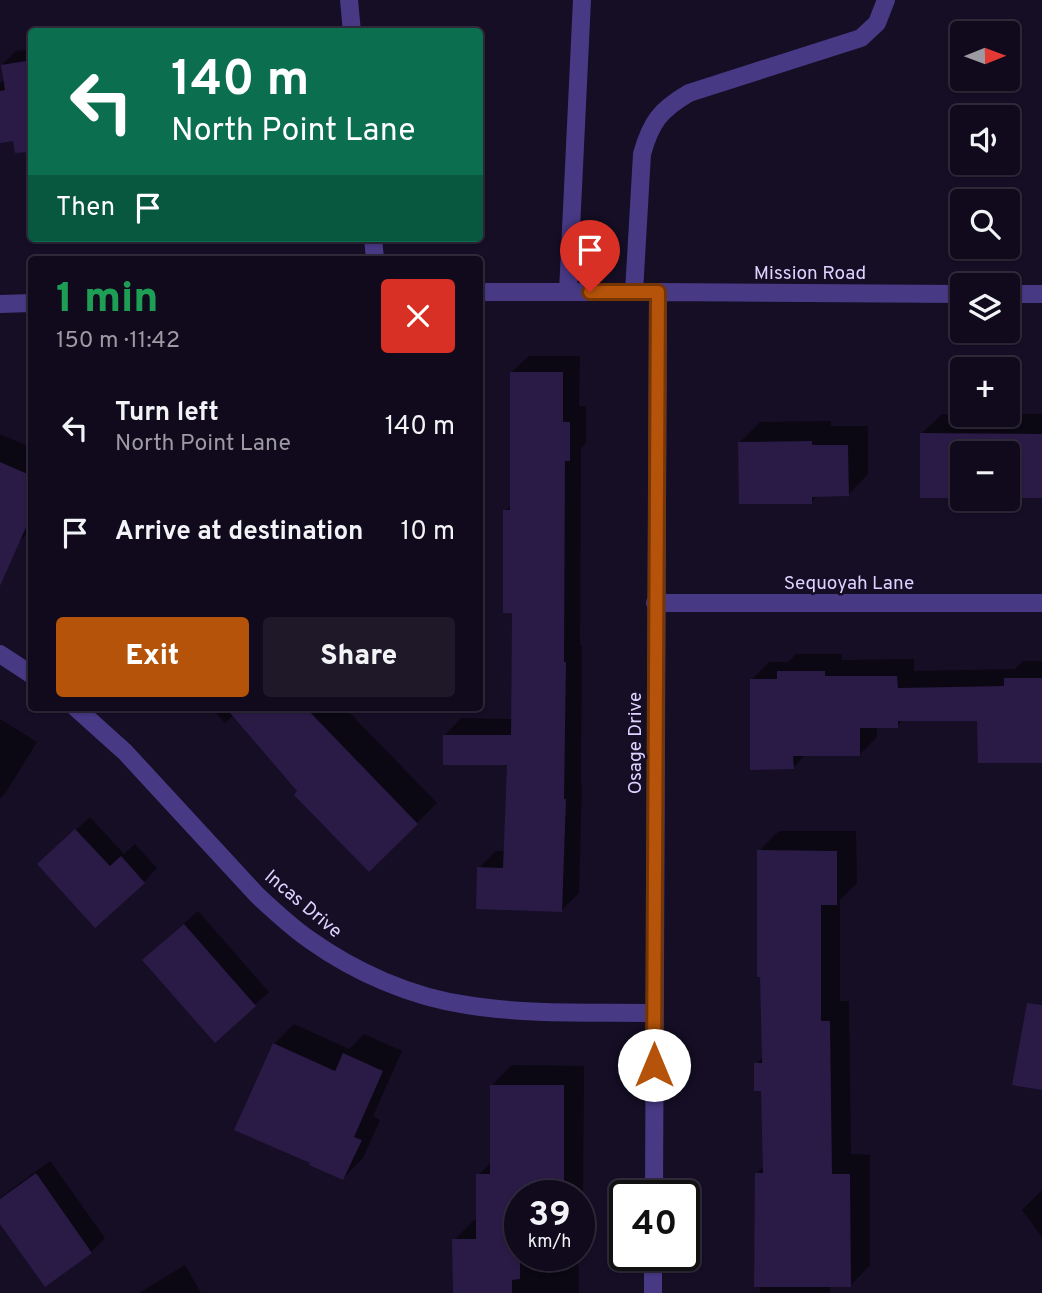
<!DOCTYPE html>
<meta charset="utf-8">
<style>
:root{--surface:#100a1c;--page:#1e1829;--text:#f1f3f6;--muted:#9c9aa3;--line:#302b3b;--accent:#b45309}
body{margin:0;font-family:Overpass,sans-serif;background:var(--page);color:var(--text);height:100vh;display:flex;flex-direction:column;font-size:26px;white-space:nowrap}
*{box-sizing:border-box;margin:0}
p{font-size:23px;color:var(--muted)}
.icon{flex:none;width:38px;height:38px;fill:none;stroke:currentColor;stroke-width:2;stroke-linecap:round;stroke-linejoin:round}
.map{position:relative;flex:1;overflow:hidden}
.panel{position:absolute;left:28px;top:256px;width:455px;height:455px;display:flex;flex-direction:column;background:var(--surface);border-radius:7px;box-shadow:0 2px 5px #0004,0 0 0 2px var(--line)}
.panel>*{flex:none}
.top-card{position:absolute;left:28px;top:28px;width:455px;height:214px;border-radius:7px;box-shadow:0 2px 5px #0004,0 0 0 2px var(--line);background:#0b6e4f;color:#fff;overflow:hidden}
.needle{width:46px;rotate:89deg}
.controls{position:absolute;left:950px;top:21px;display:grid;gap:14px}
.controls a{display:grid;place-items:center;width:70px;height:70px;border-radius:7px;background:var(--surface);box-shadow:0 2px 5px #0004,0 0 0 2px var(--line);font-size:35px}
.speed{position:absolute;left:504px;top:1180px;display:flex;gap:14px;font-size:35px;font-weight:700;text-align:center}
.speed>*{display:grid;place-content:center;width:91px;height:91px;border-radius:50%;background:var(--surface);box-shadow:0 2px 5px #0004,0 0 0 2px var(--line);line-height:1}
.speed small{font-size:18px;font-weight:400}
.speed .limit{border:4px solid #111;border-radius:10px;background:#fff;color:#111}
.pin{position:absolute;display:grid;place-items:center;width:60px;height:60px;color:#fff;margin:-72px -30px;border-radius:50% 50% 50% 0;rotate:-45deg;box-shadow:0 0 7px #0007}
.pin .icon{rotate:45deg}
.me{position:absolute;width:77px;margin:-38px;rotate:0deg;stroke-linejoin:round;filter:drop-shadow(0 0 5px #0008)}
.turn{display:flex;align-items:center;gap:24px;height:147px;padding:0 28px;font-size:32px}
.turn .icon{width:91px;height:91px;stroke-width:2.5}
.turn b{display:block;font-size:49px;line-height:60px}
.then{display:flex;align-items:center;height:66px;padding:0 28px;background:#0003;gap:14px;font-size:26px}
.round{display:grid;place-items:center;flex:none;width:74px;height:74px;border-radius:7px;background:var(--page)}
.head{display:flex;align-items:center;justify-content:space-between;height:119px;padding:0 28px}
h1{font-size:42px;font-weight:800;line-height:52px;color:#1e9e55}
.primary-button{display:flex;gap:14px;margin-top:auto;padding:14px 28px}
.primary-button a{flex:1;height:80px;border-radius:7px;background:var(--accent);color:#fff;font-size:28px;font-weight:800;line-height:80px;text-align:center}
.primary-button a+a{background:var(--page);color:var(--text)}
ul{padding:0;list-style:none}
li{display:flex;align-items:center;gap:21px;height:105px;padding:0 28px}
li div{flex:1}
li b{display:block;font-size:26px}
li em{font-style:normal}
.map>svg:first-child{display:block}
.shadow{fill:#0007}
.building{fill:#2a1a46}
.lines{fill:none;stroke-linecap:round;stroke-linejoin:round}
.service{stroke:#473984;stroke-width:18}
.minor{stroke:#473984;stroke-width:18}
.tertiary{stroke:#473984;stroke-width:18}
.route-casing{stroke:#753606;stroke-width:18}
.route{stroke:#b45309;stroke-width:12}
.labels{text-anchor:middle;stroke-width:5;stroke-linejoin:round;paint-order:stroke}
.street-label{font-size:19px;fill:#ded2ff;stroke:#150e25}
</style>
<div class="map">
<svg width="1042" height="1293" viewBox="0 0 1042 1293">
<rect width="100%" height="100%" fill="#150e25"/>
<g class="shadow">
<polygon points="32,49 32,145 18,138 0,141 0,83 5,79 2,65 16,51"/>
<polygon points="529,356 580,356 579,406 586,406 586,443 581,448 580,645 582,645 581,782 582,782 579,893 562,910 479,868 496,851 506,851 509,764 445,735 461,718 513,719 514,611 505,511 511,505 512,372"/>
<polygon points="942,414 1042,414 1042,497 1008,497 1008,453 962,453 962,496 921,496 921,434"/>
<polygon points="831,421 831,426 868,426 868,474 848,495 818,495 811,502 740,442 760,422"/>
<polygon points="0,434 32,448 32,529 17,544 0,536"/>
<polygon points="796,654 842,654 842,660 914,659 914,671 1015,669 1023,661 1042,661 1042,761 979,720 903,719 897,726 877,726 877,737 860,754 806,754 793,768 751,680 769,662 788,662"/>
<polygon points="211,707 344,707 437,803 369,870 234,715 225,723"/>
<polygon points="0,719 37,742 6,792 0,798"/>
<polygon points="90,817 124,854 135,844 157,868 144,882 53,851"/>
<polygon points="779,831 856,831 857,883 840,900 840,1001 849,1001 851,1154 870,1155 870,1265 850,1286 830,1285 830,1293 760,1293 756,1174 764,1166 763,1089 756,1064 764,1056 759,851"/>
<polygon points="198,911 269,992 255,1005 158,947"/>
<polygon points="294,1024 349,1049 364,1034 402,1051 373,1116 380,1120 363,1158 343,1178 274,1044"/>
<polygon points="512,1065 584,1066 583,1193 579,1197 579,1195 520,1195 520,1255 578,1255 579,1293 455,1293 454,1240 474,1220 478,1220 478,1175 492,1162 492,1085"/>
<polygon points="50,1161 105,1238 91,1252 46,1284 0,1221 0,1198"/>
<polygon points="1042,1190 1042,1237 1022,1210"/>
<polygon points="185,1265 201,1293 139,1293"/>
</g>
<g class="building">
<polygon points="32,60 32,152 15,153 13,141 0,143 0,91 5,90 1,65"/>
<polygon points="510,372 563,372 563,422 570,422 570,461 565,461 564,662 566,662 564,799 566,799 562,912 476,909 477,867 503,868 507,765 443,765 443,735 511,735 512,613 503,613 503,510 510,510"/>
<polygon points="920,433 1042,434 1042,498 1008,498 1008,453 962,453 962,498 920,498"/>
<polygon points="812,441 812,445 848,445 849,496 812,497 812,504 739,504 738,442"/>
<polygon points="0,462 32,476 32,514 0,586"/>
<polygon points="777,671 825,671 825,676 897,676 898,688 1004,686 1004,678 1042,678 1042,763 978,763 977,721 898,721 898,728 860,728 860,756 793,756 794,769 750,770 750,679 777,679"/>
<polygon points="225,707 305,707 418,824 369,872 294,795 297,791"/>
<polygon points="75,829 110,866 121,856 145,883 95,928 37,864"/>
<polygon points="757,850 837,851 837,905 821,905 821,1021 830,1021 832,1174 850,1174 851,1287 754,1287 755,1173 763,1173 761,1091 754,1091 754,1063 762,1063 760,977 757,977"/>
<polygon points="184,924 256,1006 215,1043 142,960"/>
<polygon points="1027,1003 1042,1005 1042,1090 1012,1085"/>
<polygon points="273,1043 335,1071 343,1053 383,1071 354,1137 362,1140 343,1180 309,1165 310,1163 234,1130"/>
<polygon points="490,1085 564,1085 564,1195 520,1195 520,1279 512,1280 512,1293 453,1293 452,1239 476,1239 476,1174 490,1174"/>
<polygon points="36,1173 92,1253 45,1287 0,1224 0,1199"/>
</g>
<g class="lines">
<g class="service">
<polyline points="349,0 352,32"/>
<polyline points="373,238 375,259"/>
<polyline points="568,292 582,0"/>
<path d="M634 292 642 154C651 122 660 110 689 93L861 38 877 23 886 0"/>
</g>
<g class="minor">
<polyline points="480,292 658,292"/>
<polyline points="0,304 32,303"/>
<polyline points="655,603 1042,603"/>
<polyline points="0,654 32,675"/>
<path d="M75 707 125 752 257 895C274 911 291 927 310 940 355 972 411 997 467 1005 528 1015 592 1012 654 1013"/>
</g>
<g class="tertiary">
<polyline points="1008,294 1042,294"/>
<polyline points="654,1195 658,292 962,294"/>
<polyline points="653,1293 653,1255"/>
</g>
</g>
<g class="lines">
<defs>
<polyline id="route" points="590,292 658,292 654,1065"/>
</defs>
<use href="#route" class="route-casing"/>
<use href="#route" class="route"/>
</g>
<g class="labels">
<g class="street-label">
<text x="810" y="279">Mission Road</text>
<text x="849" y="589">Sequoyah Lane</text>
<text transform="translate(634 743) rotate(-90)" y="7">Osage Drive</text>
<text transform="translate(304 903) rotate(40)" y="7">Incas Drive</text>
</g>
</g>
</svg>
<div class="controls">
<a><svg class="needle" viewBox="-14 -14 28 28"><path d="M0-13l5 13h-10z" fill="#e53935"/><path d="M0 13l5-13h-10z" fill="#9c9aa3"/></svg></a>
<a><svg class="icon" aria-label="sound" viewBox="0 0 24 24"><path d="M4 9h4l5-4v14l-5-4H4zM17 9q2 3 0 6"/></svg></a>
<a><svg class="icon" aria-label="search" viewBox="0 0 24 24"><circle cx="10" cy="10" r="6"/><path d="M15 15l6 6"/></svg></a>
<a><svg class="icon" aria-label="layers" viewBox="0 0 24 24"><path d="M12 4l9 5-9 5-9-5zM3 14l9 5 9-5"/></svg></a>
<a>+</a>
<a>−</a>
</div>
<div class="speed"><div>39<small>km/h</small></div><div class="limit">40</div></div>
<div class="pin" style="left:590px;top:292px;background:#d93025"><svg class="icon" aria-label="arrive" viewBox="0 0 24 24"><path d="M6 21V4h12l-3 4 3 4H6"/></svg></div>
<svg class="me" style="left:654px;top:1065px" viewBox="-20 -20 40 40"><circle r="19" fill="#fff"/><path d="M0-13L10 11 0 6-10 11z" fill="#b45309"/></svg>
<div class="top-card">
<div class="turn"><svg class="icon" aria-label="left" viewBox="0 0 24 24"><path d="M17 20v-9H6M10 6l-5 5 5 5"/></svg><div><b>140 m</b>North Point Lane</div></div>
<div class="then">Then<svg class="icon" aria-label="arrive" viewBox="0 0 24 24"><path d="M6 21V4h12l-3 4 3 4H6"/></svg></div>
</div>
<section class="panel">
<div class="head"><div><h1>1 min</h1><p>150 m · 11:42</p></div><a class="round" style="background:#d93025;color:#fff"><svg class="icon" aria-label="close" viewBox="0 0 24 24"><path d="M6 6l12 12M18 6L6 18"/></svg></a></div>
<ul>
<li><svg class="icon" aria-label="left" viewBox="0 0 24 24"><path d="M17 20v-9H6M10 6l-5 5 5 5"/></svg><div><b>Turn left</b><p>North Point Lane</p></div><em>140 m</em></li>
<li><svg class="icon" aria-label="arrive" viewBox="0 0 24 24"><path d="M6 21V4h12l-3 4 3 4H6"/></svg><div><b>Arrive at destination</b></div><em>10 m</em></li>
</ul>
<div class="primary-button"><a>Exit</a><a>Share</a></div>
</section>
</div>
